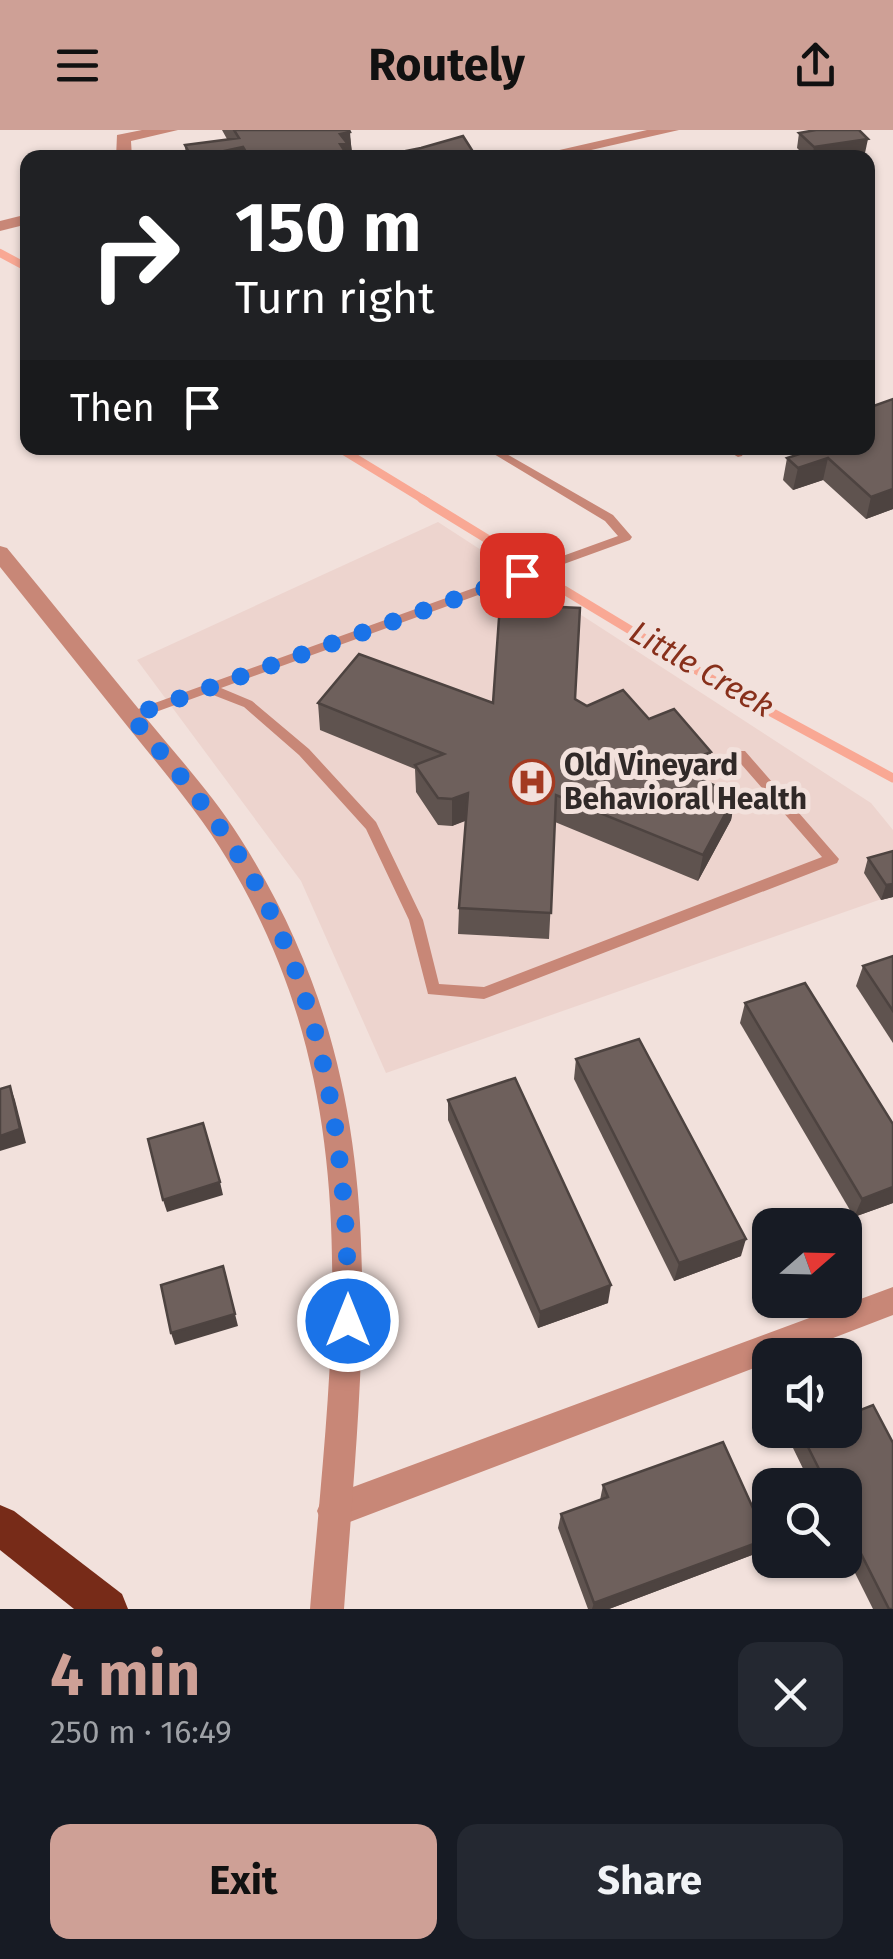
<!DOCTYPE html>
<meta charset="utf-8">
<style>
:root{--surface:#171b24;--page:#242831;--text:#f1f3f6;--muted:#9ea1a6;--accent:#cea096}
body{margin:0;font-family:"Fira Sans",sans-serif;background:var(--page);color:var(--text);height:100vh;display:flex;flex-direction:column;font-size:38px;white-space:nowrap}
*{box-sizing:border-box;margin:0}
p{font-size:32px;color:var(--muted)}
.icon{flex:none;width:55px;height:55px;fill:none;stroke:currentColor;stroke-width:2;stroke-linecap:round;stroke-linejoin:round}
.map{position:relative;height:1479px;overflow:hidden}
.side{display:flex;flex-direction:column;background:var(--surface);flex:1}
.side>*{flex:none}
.hud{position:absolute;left:20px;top:20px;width:855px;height:305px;border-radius:20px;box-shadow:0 2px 8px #0004;background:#202124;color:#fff;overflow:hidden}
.needle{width:65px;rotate:70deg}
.fabs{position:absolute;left:752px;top:1078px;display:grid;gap:20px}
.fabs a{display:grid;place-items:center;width:110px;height:110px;border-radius:20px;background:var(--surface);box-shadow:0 2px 8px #0004;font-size:50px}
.pin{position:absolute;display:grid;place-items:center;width:85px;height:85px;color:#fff;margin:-42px;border-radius:20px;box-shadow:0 5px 15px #0006}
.me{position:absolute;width:110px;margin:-55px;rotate:0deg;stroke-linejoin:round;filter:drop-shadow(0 0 8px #0008)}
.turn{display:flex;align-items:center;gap:35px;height:210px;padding:0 50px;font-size:45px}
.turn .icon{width:130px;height:130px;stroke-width:2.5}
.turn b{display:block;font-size:70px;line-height:85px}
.then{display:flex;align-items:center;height:95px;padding:0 50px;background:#0003;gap:20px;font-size:38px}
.round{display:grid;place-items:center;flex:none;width:105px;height:105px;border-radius:20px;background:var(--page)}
.head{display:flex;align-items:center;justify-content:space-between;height:170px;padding:0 50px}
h1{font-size:60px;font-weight:700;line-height:75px;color:var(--accent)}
.primary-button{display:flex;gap:20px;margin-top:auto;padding:20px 50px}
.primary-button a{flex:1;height:115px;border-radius:20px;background:var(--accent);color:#111;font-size:40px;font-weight:700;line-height:115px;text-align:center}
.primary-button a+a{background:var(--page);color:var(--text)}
header{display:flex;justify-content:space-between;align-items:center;height:130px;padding:0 50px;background:var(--accent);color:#111;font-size:45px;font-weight:700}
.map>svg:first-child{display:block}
.built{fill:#edd4ce}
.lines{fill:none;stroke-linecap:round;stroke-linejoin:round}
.stream-far1{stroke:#f9a894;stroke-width:8}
.stream{stroke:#f9a894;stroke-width:9}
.service{fill:#c88777;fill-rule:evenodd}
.minor{fill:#c88777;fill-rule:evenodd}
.tertiary{fill:#c88777;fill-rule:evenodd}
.motorway{fill:#772b18;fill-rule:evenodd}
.wall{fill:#5f534f}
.shaded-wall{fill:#4d4340}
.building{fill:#6e605c;stroke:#4d4340;stroke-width:2.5}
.route{stroke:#1a73e8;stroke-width:18;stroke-dasharray:0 32.4}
.labels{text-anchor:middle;stroke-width:10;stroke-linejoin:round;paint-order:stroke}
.poi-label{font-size:30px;font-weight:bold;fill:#302928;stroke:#f2e1dc;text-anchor:start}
.water-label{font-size:32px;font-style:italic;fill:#88301b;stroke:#f2e1dc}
</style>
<header><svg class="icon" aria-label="menu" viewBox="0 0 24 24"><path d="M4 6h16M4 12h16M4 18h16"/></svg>Routely<svg class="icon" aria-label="share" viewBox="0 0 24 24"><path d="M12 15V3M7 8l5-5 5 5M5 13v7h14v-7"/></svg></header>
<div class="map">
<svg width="893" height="1479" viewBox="0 0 893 1479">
<rect width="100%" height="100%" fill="#f2e1dc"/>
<polygon class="built" points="438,392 871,673 893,700 893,765 386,943 301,751 137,530"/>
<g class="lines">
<g class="stream-far1">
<polyline points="0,123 28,138"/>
<polyline points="339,318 426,371"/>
</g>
<g class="stream">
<polyline points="422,369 510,423"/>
<polyline points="564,460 723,556 893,648"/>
</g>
<g class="service">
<polygon points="484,318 496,318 613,385 632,407 630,410 221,558 252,571 309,619 376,692 423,790 439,854 484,857 822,727 735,627 734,624 735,621 745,621 839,729 837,733 484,869 428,864 409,790 366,699 299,625 244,577 208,563 131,591 125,586 127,583 618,406 605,391"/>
<polygon points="736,318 746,318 742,326 738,327 733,324"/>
</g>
<g class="minor">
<polygon points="142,0 178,0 131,11 132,28 116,28 117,5"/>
<polygon points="647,0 679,0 556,28 542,24"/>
<polygon points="28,84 28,94 0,101 0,91"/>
<polygon points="893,1157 893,1185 789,1225 770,1225 770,1232 334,1398 322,1393 317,1381 322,1369 334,1364"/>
</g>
<path class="tertiary" d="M0 416 7 418C54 475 100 532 146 588 178 627 213 665 240 708 400 959 364 1199 344 1479H310C332 1216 372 968 227 729 200 684 165 643 132 602 88 547 44 492 0 437Z"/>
<polygon class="motorway" points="0,1375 14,1381 122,1464 128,1479 74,1479 0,1420"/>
</g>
<g class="wall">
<polygon points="222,0 349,0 353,28 186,28 185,15 227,9"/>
<polygon points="799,3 865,23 839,28 807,28 797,18"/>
<polygon points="893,269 893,379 866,389 823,350 793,360 783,350 787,328 797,325 795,323 797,318 868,318"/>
<polygon points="575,569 706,650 703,651 736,664 731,690 698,751 555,692 549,809 458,804 459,778 466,690 452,696 438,695 416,662 415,639 320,600 318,573 493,573"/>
<polygon points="868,728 893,767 881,770 864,743"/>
<polygon points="893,826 893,913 856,856 863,836"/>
<polygon points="745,873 893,994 893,1073 854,1087 740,893"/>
<polygon points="576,929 741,1126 674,1151 574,949"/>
<polygon points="448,970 608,1173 538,1198 448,990"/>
<polygon points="873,1275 893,1313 893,1479 873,1479 845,1423 845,1355 811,1355 793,1318 801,1303 808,1300 845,1300 845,1286"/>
<polygon points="603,1355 767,1409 760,1422 609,1479 588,1479 558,1398 561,1384 600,1370"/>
</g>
<g class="shaded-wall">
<polygon points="350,2 352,28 341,28 340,4"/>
<polygon points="868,9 865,23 839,28 812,28 814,17"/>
<polygon points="243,17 244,28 196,28"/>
<polygon points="272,23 272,28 249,28"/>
<polygon points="828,328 823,350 793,360 798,338"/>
<polygon points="893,359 893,379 866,389 871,367"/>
<polygon points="711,622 706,650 667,665 671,638"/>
<polygon points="468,663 468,690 452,696 452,669"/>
<polygon points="736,664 731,690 698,751 703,725"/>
<polygon points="893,754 893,767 881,770 886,755"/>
<polygon points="10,956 15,970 26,1013 0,1021 0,1006"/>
<polygon points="220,1052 223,1065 167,1082 163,1070"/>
<polygon points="893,1057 893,1073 854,1087 862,1069"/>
<polygon points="746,1109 741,1126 674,1151 679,1133"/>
<polygon points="611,1155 608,1173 538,1198 540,1182"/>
<polygon points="235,1184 238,1196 175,1215 171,1203"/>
<polygon points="767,1409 760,1422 609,1479 592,1479 594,1473"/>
</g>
<g class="building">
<polygon points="234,0 349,0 350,2 340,4 347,13 340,14 348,26 353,28 276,28 272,23 249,27 243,17 192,28 185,15 239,8"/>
<polygon points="816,0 859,0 868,9 814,17 799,3"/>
<polygon points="463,6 477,28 371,28 421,18"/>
<polygon points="893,269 893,359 871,367 828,328 798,338 787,328 818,318 868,318 868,278"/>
<polygon points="500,474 580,478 575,569 587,576 623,560 649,589 674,579 711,622 671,638 736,664 703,725 556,665 551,783 459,778 468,663 452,669 438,668 415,635 444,624 318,573 359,524 493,573"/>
<polygon points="893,721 893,754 886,755 868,728"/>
<polygon points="893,826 893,881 863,836"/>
<polygon points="805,853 893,994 893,1057 862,1069 745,873"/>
<polygon points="639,909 746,1109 679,1133 576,929"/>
<polygon points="515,948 611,1155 540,1182 448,970"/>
<polygon points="10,956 20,999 0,1006 0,959"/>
<polygon points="203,993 220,1052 163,1070 148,1009"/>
<polygon points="223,1136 235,1184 171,1203 161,1155"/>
<polygon points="873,1275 893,1313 893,1479 889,1479 845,1392 845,1355 827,1355 801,1303 808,1300 845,1300 845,1286"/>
<polygon points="723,1312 767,1409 594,1473 561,1384 608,1367 603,1355"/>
</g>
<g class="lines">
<path class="route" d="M348 1191C349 1031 326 862 238 724 206 675 168 631 131 586L522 445"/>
</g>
<defs>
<symbol id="hospital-ring" viewBox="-11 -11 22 22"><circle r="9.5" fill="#f2e1dc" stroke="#a33a21" stroke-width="1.5"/><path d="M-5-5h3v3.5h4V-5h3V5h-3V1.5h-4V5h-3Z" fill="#a33a21"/></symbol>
</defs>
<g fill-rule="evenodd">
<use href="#hospital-ring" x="507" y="627" width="50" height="50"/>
</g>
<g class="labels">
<g class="poi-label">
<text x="564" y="645">Old Vineyard<tspan x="564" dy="34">Behavioral Health</tspan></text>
</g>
<g class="water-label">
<text transform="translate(702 539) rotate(30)" y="11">Little Creek</text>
</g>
</g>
</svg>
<div class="fabs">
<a><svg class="needle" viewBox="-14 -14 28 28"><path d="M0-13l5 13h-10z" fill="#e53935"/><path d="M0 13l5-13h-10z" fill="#9ea1a6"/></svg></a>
<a><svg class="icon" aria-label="sound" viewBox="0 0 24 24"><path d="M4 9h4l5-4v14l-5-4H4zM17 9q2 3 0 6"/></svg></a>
<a><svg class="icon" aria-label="search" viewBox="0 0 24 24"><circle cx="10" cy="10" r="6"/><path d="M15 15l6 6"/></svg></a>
</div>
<div class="pin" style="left:522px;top:445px;background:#d93025"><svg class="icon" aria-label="arrive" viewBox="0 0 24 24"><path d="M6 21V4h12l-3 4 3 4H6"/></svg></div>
<svg class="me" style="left:348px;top:1191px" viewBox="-20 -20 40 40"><circle r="17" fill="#1a73e8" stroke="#fff" stroke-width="3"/><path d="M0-11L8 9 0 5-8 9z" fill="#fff"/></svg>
<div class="hud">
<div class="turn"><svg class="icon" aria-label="right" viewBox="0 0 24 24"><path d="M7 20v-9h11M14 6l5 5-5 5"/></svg><div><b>150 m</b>Turn right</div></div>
<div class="then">Then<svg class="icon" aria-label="arrive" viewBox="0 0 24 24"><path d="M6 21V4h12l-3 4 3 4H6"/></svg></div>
</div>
</div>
<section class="side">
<div class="head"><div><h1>4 min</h1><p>250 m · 16:49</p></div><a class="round"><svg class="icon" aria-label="close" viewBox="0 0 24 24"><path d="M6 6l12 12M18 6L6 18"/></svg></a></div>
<div class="primary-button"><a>Exit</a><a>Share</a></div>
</section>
